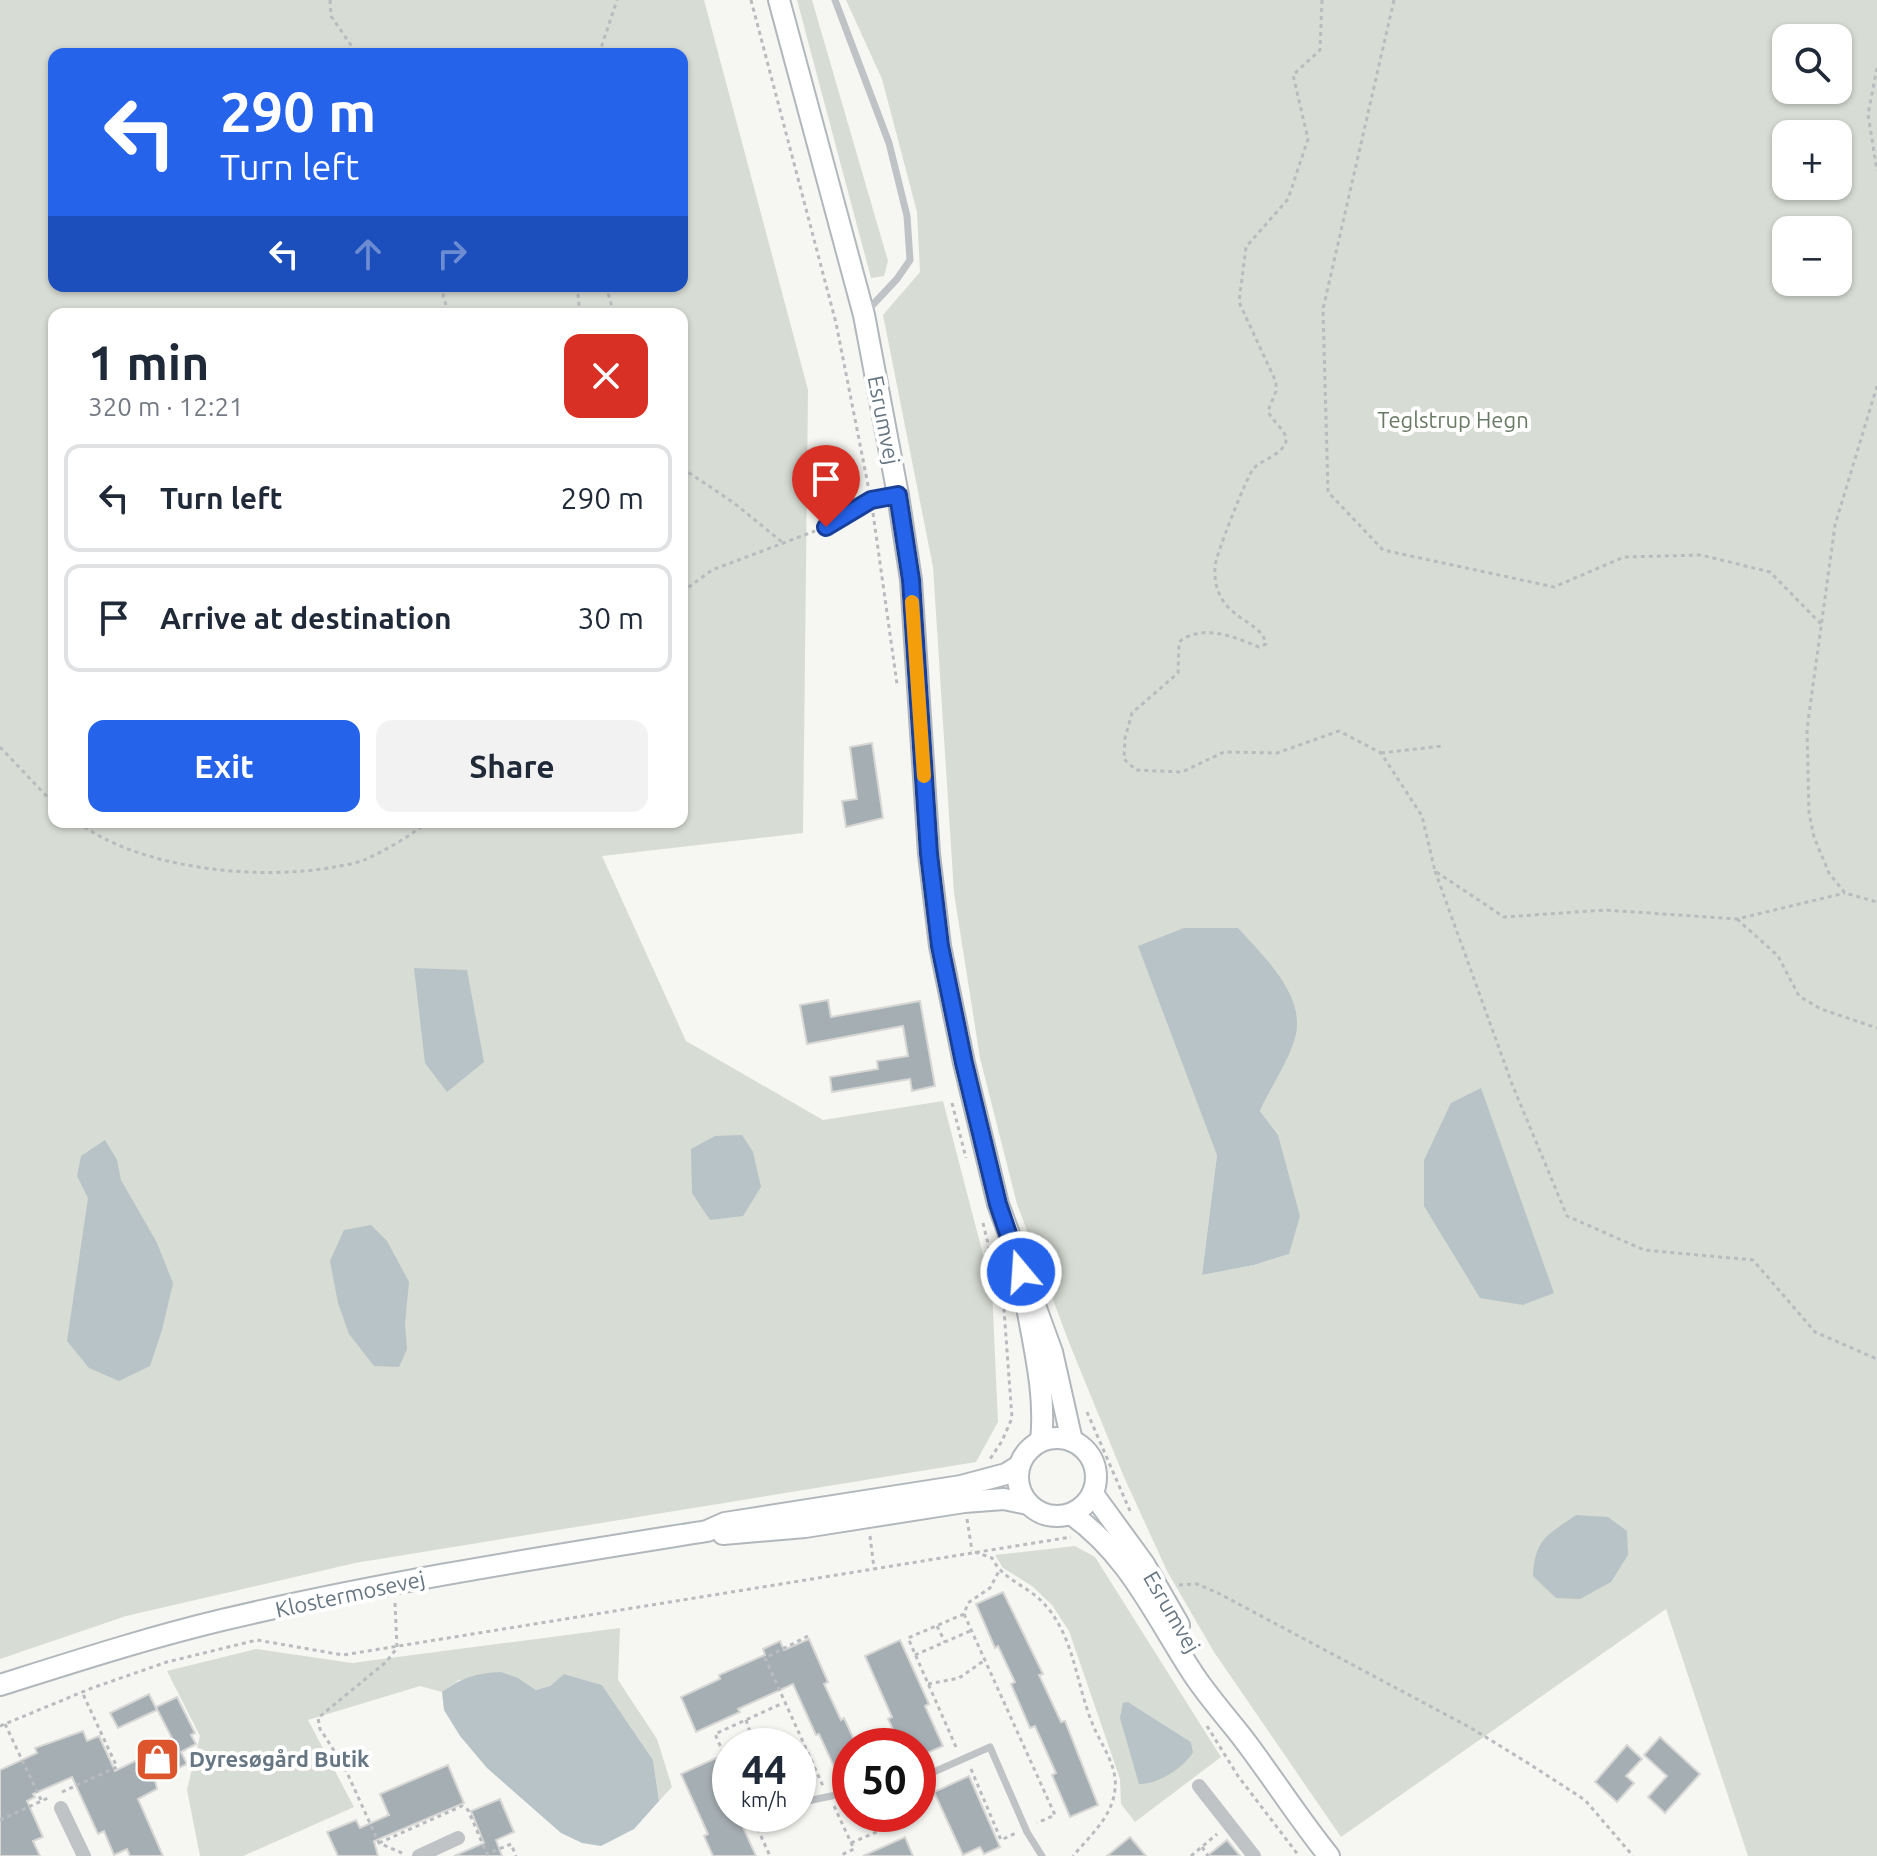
<!DOCTYPE html>
<meta charset="utf-8">
<style>
:root{--surface:#fff;--page:#f2f2f3;--text:#1f2937;--muted:#747a83;--line:#e0e1e3;--accent:#2563eb}
body{margin:0;font-family:Ubuntu,sans-serif;background:var(--page);color:var(--text);height:100vh;display:flex;flex-direction:column;font-size:30px;white-space:nowrap}
*{box-sizing:border-box;margin:0}
p{font-size:26px;color:var(--muted)}
.icon{flex:none;width:44px;height:44px;fill:none;stroke:currentColor;stroke-width:2;stroke-linecap:round;stroke-linejoin:round}
.map{position:relative;flex:1;overflow:hidden}
.panel{position:absolute;left:48px;top:308px;width:640px;height:520px;display:flex;flex-direction:column;background:var(--surface);border-radius:16px;box-shadow:0 2px 6px #0004}
.panel>*{flex:none}
.banner{position:absolute;left:48px;top:48px;width:640px;height:244px;border-radius:16px;box-shadow:0 2px 6px #0004;background:#2563eb;color:#fff;overflow:hidden}
.tools{position:absolute;left:1772px;top:24px;display:grid;gap:16px}
.tools a{display:grid;place-items:center;width:80px;height:80px;border-radius:16px;background:var(--surface);box-shadow:0 2px 6px #0004;font-size:40px}
.speed{position:absolute;left:712px;top:1728px;display:flex;gap:16px;font-size:40px;font-weight:700;text-align:center}
.speed>*{display:grid;place-content:center;width:104px;height:104px;border-radius:50%;background:var(--surface);box-shadow:0 2px 6px #0004;line-height:1}
.speed small{font-size:20px;font-weight:400}
.speed .limit{border:12px solid #d22;background:#fff;color:#111}
.pin{position:absolute;display:grid;place-items:center;width:68px;height:68px;color:#fff;margin:-82px -34px;border-radius:50% 50% 50% 0;rotate:-45deg;box-shadow:0 0 8px #0007}
.pin .icon{rotate:45deg}
.me{position:absolute;width:88px;margin:-44px;rotate:342deg;stroke-linejoin:round;filter:drop-shadow(0 0 6px #0008)}
.turn{display:flex;align-items:center;gap:28px;height:168px;padding:0 40px;font-size:36px}
.turn .icon{width:104px;height:104px;stroke-width:2.5}
.turn b{display:block;font-size:56px;line-height:68px}
.lanes{display:flex;align-items:center;height:76px;padding:0 40px;background:#0003;justify-content:center;gap:40px;direction:ltr}
.lanes .off{opacity:.35}
.round{display:grid;place-items:center;flex:none;width:84px;height:84px;border-radius:16px;background:var(--page)}
.headline{display:flex;align-items:center;justify-content:space-between;height:136px;padding:0 40px}
h1{font-size:48px;font-weight:700;line-height:60px}
.primary-button{display:flex;gap:16px;margin-top:auto;padding:16px 40px}
.primary-button a{flex:1;height:92px;border-radius:16px;background:var(--accent);color:#fff;font-size:32px;font-weight:700;line-height:92px;text-align:center}
.primary-button a+a{background:var(--page);color:var(--text)}
ul{padding:0;list-style:none}
li{display:flex;align-items:center;gap:24px;height:108px;margin:0 16px 12px;padding:0 24px;border:4px solid var(--line);border-radius:16px}
li div{flex:1}
li b{display:block;font-size:30px}
li em{font-style:normal}
.map>svg:first-child{display:block}
.green{fill:#d7dcd4;fill-rule:evenodd}
.water{fill:#b8c3c7}
.building{fill:#a5aeb3;stroke:#d7d7d5;stroke-width:2}
.lines{fill:none;stroke-linecap:round;stroke-linejoin:round}
.secondary-casing{stroke:#b1b7bb;stroke-width:24}
.path{stroke:#b9bcbe;stroke-width:3;stroke-dasharray:4 4;stroke-linecap:butt}
.service{stroke:#bfc3c6;stroke-width:7}
.minor{stroke:#bfc3c6;stroke-width:14}
.secondary{stroke:#fff;stroke-width:20}
.route-casing{stroke:#184099;stroke-width:20}
.route{stroke:#2563eb;stroke-width:14}
.slow{stroke:#f59e0b;stroke-width:14}
.labels{text-anchor:middle;stroke-width:8;stroke-linejoin:round;paint-order:stroke}
.street-label{font-size:22px;fill:#667682;stroke:#fff}
.park-label{font-size:22px;fill:#697a64;stroke:#fff}
.poi-label{font-size:22px;font-weight:bold;fill:#667682;stroke:#fff;text-anchor:start}
</style>
<div class="map">
<svg width="1877" height="1856" viewBox="0 0 1877 1856">
<rect width="100%" height="100%" fill="#f6f6f2"/>
<g class="green">
<path d="M0 0H704L808 390 803 833 602 856 686 1041 823 1120 943 1101 992 1289 998 1422 976 1462 355 1563 126 1616 0 1659ZM54 54H682V286H54ZM54 314H682V822H54Z"/>
<polygon points="797,0 812,0 888,261 884,276 871,278"/>
<path d="M846 0H1877V1856H1748L1666 1609 1341 1837 1214 1652 1167 1571 1124 1477 1070 1345 1017 1204 980 1058 954 893 933 567 883 315 920 272 917 212 882 79ZM1786 38H1838V90H1786ZM1786 134H1838V186H1786ZM1786 230H1838V282H1786ZM1269 1090 1260 1111 1278 1135 1289 1254 1254 1265 1202 1275 1217 1155Z"/>
<path d="M1075 1546 1095 1557 1221 1757 1135 1822 1121 1804 1120 1779 1069 1631 1052 1605 1032 1586 1003 1568 995 1555ZM1128 1702 1191 1742 1193 1752Z"/>
<polygon points="620,1628 618,1680 657,1739 672,1787 659,1801 653,1760 602,1685 564,1674 550,1686 536,1690 518,1678 459,1680 442,1692 420,1686 308,1720 354,1807 243,1856 200,1856 187,1790 200,1736 167,1671 256,1649 352,1663"/>
</g>
<g class="water">
<path d="M1184 928H1238C1265 958 1311 1000 1293 1044 1285 1067 1270 1088 1260 1111L1278 1135 1300 1216 1289 1254 1254 1265 1202 1275 1217 1155 1138 946Z"/>
<polygon points="414,968 467,970 484,1062 447,1092 425,1063"/>
<polygon points="1481,1088 1554,1293 1523,1305 1480,1298 1424,1206 1424,1160 1451,1103"/>
<polygon points="742,1135 753,1152 761,1187 743,1216 710,1220 692,1193 691,1149 715,1136"/>
<polygon points="105,1140 117,1160 121,1180 157,1243 173,1283 162,1330 150,1366 119,1381 89,1368 67,1341 88,1198 77,1176 81,1156"/>
<polygon points="371,1225 387,1241 409,1282 405,1324 407,1349 399,1367 374,1366 349,1334 338,1303 330,1261 344,1230"/>
<path d="M1576 1515 1608 1517 1627 1531 1628 1555 1611 1582 1580 1599 1556 1598 1533 1576C1535 1538 1548 1535 1576 1515Z"/>
<path d="M501 1672 518 1678 536 1690 550 1686 564 1674 602 1685 653 1760 659 1801 634 1829 601 1846 582 1843 561 1833 487 1768 460 1736 444 1710 442 1692C461 1678 477 1673 501 1672Z"/>
<path d="M1128 1702 1191 1742 1193 1752C1185 1767 1157 1785 1139 1784L1120 1718 1123 1703Z"/>
</g>
<g class="building">
<polygon points="872,743 883,818 846,827 842,801 857,799 850,747"/>
<polygon points="828,1000 831,1017 920,1001 935,1086 912,1091 910,1079 832,1092 830,1077 878,1069 877,1061 908,1056 903,1026 807,1044 800,1005"/>
<polygon points="1003,1592 1043,1674 1039,1675 1061,1722 1065,1721 1098,1805 1070,1817 1052,1775 1056,1773 1035,1726 1030,1728 1011,1684 1015,1682 998,1646 995,1648 976,1604"/>
<polygon points="809,1639 828,1682 824,1684 841,1720 844,1718 857,1746 850,1746 850,1767 837,1773 819,1734 816,1735 793,1684 738,1709 740,1712 696,1732 681,1697 720,1679 719,1675 765,1655 763,1649 780,1641 784,1650"/>
<polygon points="900,1640 929,1704 925,1706 943,1746 918,1757 918,1746 901,1746 888,1719 892,1717 865,1656"/>
<polygon points="149,1694 157,1710 118,1728 110,1713"/>
<polygon points="177,1697 195,1733 191,1735 196,1744 181,1752 187,1764 155,1780 157,1789 138,1799 163,1856 130,1856 127,1849 114,1855 104,1831 98,1834 72,1777 33,1794 35,1797 27,1801 43,1837 33,1841 40,1856 0,1856 0,1770 37,1753 35,1748 83,1731 87,1741 99,1736 115,1771 174,1742 156,1707"/>
<polygon points="1660,1737 1700,1774 1665,1813 1648,1797 1667,1776 1644,1755"/>
<polygon points="1627,1745 1642,1759 1626,1776 1634,1783 1617,1802 1595,1782"/>
<polygon points="716,1758 730,1788 730,1814 737,1814 756,1856 713,1856 704,1836 708,1834 681,1774"/>
<polygon points="448,1765 464,1803 374,1841 378,1856 338,1856 327,1832 356,1820 360,1828 389,1815 380,1794"/>
<polygon points="969,1776 1000,1847 984,1854 980,1847 963,1855 934,1792"/>
<polygon points="500,1799 514,1832 496,1840 502,1856 454,1856 484,1843 471,1811"/>
<polygon points="905,1837 913,1856 863,1856"/>
<polygon points="1130,1837 1146,1856 1107,1856"/>
<polygon points="1227,1840 1240,1856 1207,1856"/>
</g>
<g class="lines">
<defs>
<g id="secondary">
<polyline points="779,0 864,315 898,495 911,580 929,854 940,946 964,1063 998,1204 1052,1352 1072,1441"/>
<path d="M1027 1307C1035 1352 1046 1396 1041 1441"/>
<circle cx="1057" cy="1477" r="39"/>
<polyline points="1093,1494 1144,1564 1179,1625"/>
<path d="M1071 1514C1127 1553 1154 1613 1190 1669 1205 1693 1224 1714 1242 1737 1272 1776 1298 1818 1329 1856"/>
<polyline points="723,1534 805,1527 964,1502 1004,1499 1028,1504"/>
<path d="M0 1685C73 1662 147 1638 222 1620 382 1582 545 1557 707 1531L725 1523 961 1486 1006 1474 1019 1466"/>
</g>
</defs>
<use href="#secondary" class="secondary-casing"/>
<g class="path">
<polyline points="330,0 331,16 357,54"/>
<polyline points="751,0 836,323 869,490"/>
<path d="M1322 0 1320 50 1293 75 1308 139 1288 199 1246 247 1239 302 1276 382V391L1268 411C1271 420 1288 432 1286 441 1284 454 1261 460 1253 469 1247 477 1215 556 1215 567 1212 620 1262 618 1266 644L1259 647C1234 637 1203 623 1179 642L1178 673 1132 713 1125 738 1124 759 1136 770 1182 772 1224 752 1277 753 1339 731 1381 753 1422 816 1435 871 1504 917 1605 910 1737 919 1845 893"/>
<polyline points="1394,0 1323,309 1328,492 1383,550 1554,587 1624,557 1701,555 1770,572 1823,626"/>
<polyline points="599,54 617,0"/>
<polyline points="1877,68 1868,114 1877,171"/>
<polyline points="446,286 443,296 449,314"/>
<polyline points="577,286 580,314"/>
<polyline points="606,286 614,314"/>
<polyline points="1877,386 1835,525 1807,729 1809,813 1814,837 1829,873 1845,893 1877,902"/>
<polyline points="682,468 734,503 782,542"/>
<polyline points="873,513 897,684"/>
<polyline points="682,592 712,570 815,531"/>
<polyline points="0,747 54,804"/>
<polyline points="1381,753 1442,746"/>
<path d="M78 822C138 869 260 881 334 867 343 865 355 864 364 860 385 851 410 836 428 822"/>
<polyline points="1435,871 1512,1084 1567,1216 1644,1250 1753,1260 1815,1332 1877,1359"/>
<polyline points="1737,919 1778,956 1799,996 1821,1009 1877,1028"/>
<polyline points="952,1103 966,1158"/>
<polyline points="983,1223 1004,1310 1012,1418 1002,1441 990,1459"/>
<polyline points="1087,1412 1130,1511"/>
<polyline points="967,1519 972,1551"/>
<polyline points="870,1536 874,1568"/>
<path d="M975 1552 992 1558C1003 1581 1030 1586 1046 1606 1074 1638 1076 1682 1091 1720 1099 1743 1118 1764 1115 1789 1113 1816 1089 1837 1073 1856"/>
<polyline points="1179,1585 1197,1584 1218,1593 1471,1728 1531,1765 1585,1800 1633,1856"/>
<polyline points="395,1603 397,1648 386,1662 318,1718 320,1729 344,1766 379,1843 402,1853"/>
<polyline points="964,1614 1055,1815 1037,1823"/>
<polyline points="937,1626 945,1642"/>
<polyline points="808,1636 765,1658 823,1786"/>
<polyline points="915,1655 970,1631"/>
<polyline points="928,1684 959,1678 985,1660"/>
<polyline points="746,1720 751,1735"/>
<polyline points="5,1724 42,1802"/>
<polyline points="0,1726 92,1688 167,1662 257,1640 343,1655 1071,1537"/>
<polyline points="1207,1726 1238,1776 1299,1856"/>
<polyline points="956,1747 908,1638 964,1614 968,1603 990,1588 999,1571"/>
<polyline points="730,1768 715,1734 783,1703"/>
<polyline points="971,1769 1001,1840 1016,1833"/>
<polyline points="62,1792 117,1767 82,1692"/>
<polyline points="834,1806 854,1849 839,1856"/>
<polyline points="751,1814 770,1856"/>
<polyline points="0,1820 48,1798"/>
<polyline points="379,1843 462,1806 468,1810 487,1854 511,1844 516,1856"/>
<polyline points="851,1843 888,1827"/>
<polyline points="1202,1847 1208,1856"/>
<polyline points="1191,1856 1217,1834"/>
</g>
<g class="service">
<polyline points="835,0 889,143 907,216 910,260 897,279 865,313"/>
<polyline points="826,527 871,500 896,495"/>
<polyline points="918,1779 990,1747 1027,1832 1042,1856"/>
<polyline points="798,1803 850,1792"/>
</g>
<g class="minor">
<polyline points="1199,1786 1254,1856"/>
<polyline points="61,1808 84,1856"/>
<polyline points="419,1856 458,1838"/>
</g>
<use href="#secondary" class="secondary"/>
</g>
<g class="lines">
<defs>
<polyline id="route" points="826,527 871,500 898,495 911,580 929,854 940,946 964,1063 998,1204 1021,1272"/>
</defs>
<use href="#route" class="route-casing"/>
<use href="#route" class="route"/>
<polyline class="slow" points="912,602 924,776"/>
</g>
<defs>
<symbol id="shop-square" viewBox="-11 -11 22 22"><rect x="-9" y="-9" width="18" height="18" rx="4" fill="#dc552c" stroke="#fff"/><path d="M-5-2.5h2.3a2.7 3.5 0 0 1 5.4 0H5L5.5 6h-11ZM-1.5-2.5h3a1.5 2.3 0 0 0-3 0Z" fill="#fff"/></symbol>
</defs>
<g fill-rule="evenodd">
<use href="#shop-square" x="132" y="1734" width="51" height="51"/>
</g>
<g class="labels">
<g class="street-label">
<text transform="translate(884 420) rotate(79)" y="8">Esrumvej</text>
<text transform="translate(350 1594) rotate(-12)" y="8">Klostermosevej</text>
<text transform="translate(1172 1612) rotate(60)" y="8">Esrumvej</text>
</g>
<g class="park-label">
<text x="1453" y="428">Teglstrup Hegn</text>
</g>
<g class="poi-label">
<text x="189" y="1767">Dyresøgård Butik</text>
</g>
</g>
</svg>
<div class="tools">
<a><svg class="icon" aria-label="search" viewBox="0 0 24 24"><circle cx="10" cy="10" r="6"/><path d="M15 15l6 6"/></svg></a>
<a>+</a>
<a>−</a>
</div>
<div class="speed"><div>44<small>km/h</small></div><div class="limit">50</div></div>
<div class="pin" style="left:826px;top:527px;background:#d93025"><svg class="icon" aria-label="arrive" viewBox="0 0 24 24"><path d="M6 21V4h12l-3 4 3 4H6"/></svg></div>
<svg class="me" style="left:1021px;top:1272px" viewBox="-20 -20 40 40"><circle r="17" fill="#2563eb" stroke="#fff" stroke-width="3"/><path d="M0-11L8 9 0 5-8 9z" fill="#fff"/></svg>
<div class="banner">
<div class="turn"><svg class="icon" aria-label="left" viewBox="0 0 24 24"><path d="M17 20v-9H6M10 6l-5 5 5 5"/></svg><div><b>290 m</b>Turn left</div></div>
<div class="lanes"><svg class="icon" aria-label="left" viewBox="0 0 24 24"><path d="M17 20v-9H6M10 6l-5 5 5 5"/></svg><svg class="icon off" aria-label="ahead" viewBox="0 0 24 24"><path d="M12 20V5M6 11l6-6 6 6"/></svg><svg class="icon off" aria-label="right" viewBox="0 0 24 24"><path d="M7 20v-9h11M14 6l5 5-5 5"/></svg></div>
</div>
<section class="panel">
<div class="headline"><div><h1>1 min</h1><p>320 m · 12:21</p></div><a class="round" style="background:#d93025;color:#fff"><svg class="icon" aria-label="close" viewBox="0 0 24 24"><path d="M6 6l12 12M18 6L6 18"/></svg></a></div>
<ul>
<li><svg class="icon" aria-label="left" viewBox="0 0 24 24"><path d="M17 20v-9H6M10 6l-5 5 5 5"/></svg><div><b>Turn left</b></div><em>290 m</em></li>
<li><svg class="icon" aria-label="arrive" viewBox="0 0 24 24"><path d="M6 21V4h12l-3 4 3 4H6"/></svg><div><b>Arrive at destination</b></div><em>30 m</em></li>
</ul>
<div class="primary-button"><a>Exit</a><a>Share</a></div>
</section>
</div>
